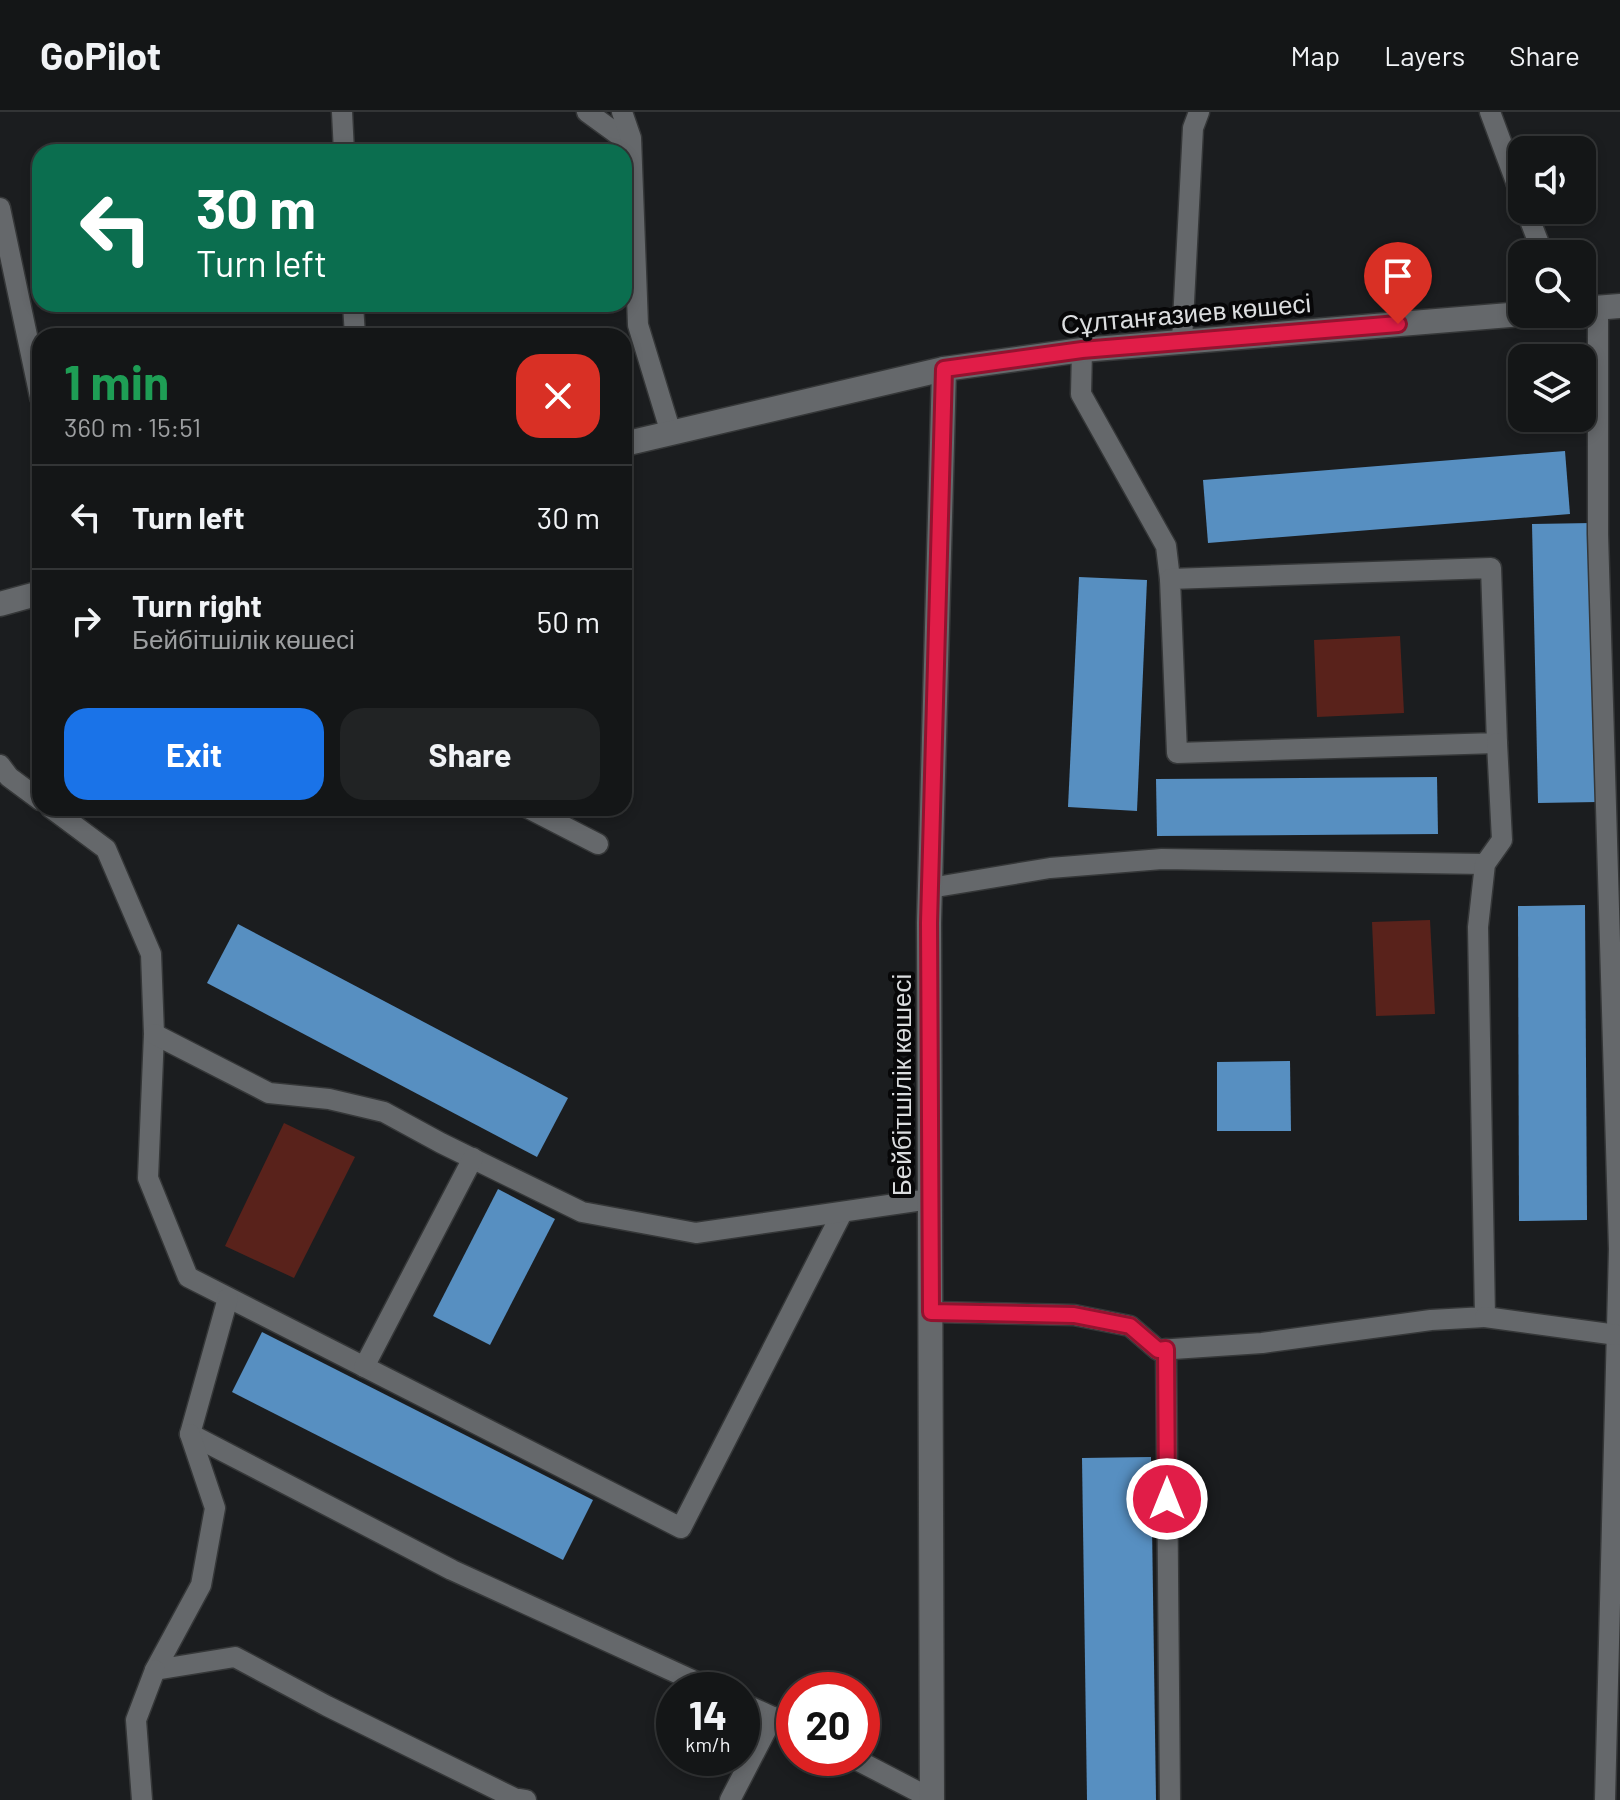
<!DOCTYPE html>
<meta charset="utf-8">
<style>
:root{--surface:#141617;--page:#212324;--text:#f1f3f6;--muted:#9d9fa1;--line:#333536;--accent:#1a73e8}
body{margin:0;font-family:Barlow,sans-serif;background:var(--page);color:var(--text);height:100vh;display:flex;flex-direction:column;font-size:30px;white-space:nowrap}
*{box-sizing:border-box;margin:0}
p{font-size:26px;color:var(--muted)}
.icon{flex:none;width:44px;height:44px;fill:none;stroke:currentColor;stroke-width:2;stroke-linecap:round;stroke-linejoin:round}
.map{position:relative;flex:1;overflow:hidden}
.drawer{position:absolute;left:32px;top:216px;width:600px;height:488px;display:flex;flex-direction:column;background:var(--surface);border-radius:24px;box-shadow:0 4px 12px #0003,0 0 0 2px var(--line)}
.drawer>*{flex:none}
.guide{position:absolute;left:32px;top:32px;width:600px;height:168px;border-radius:24px;box-shadow:0 4px 12px #0003,0 0 0 2px var(--line);background:#0b6e4f;color:#fff;overflow:hidden}
.buttons{position:absolute;left:1508px;top:24px;display:grid;gap:16px}
.buttons a{display:grid;place-items:center;width:88px;height:88px;border-radius:16px;background:var(--surface);box-shadow:0 4px 12px #0003,0 0 0 2px var(--line);font-size:40px}
.speed{position:absolute;left:656px;top:1560px;display:flex;gap:16px;font-size:40px;font-weight:700;text-align:center}
.speed>*{display:grid;place-content:center;width:104px;height:104px;border-radius:50%;background:var(--surface);box-shadow:0 4px 12px #0003,0 0 0 2px var(--line);line-height:1}
.speed small{font-size:20px;font-weight:400}
.speed .limit{border:12px solid #d22;background:#fff;color:#111}
.pin{position:absolute;display:grid;place-items:center;width:68px;height:68px;color:#fff;margin:-82px -34px;border-radius:50% 50% 50% 0;rotate:-45deg;box-shadow:0 0 8px #0007}
.pin .icon{rotate:45deg}
.me{position:absolute;width:88px;margin:-44px;rotate:0deg;stroke-linejoin:round;filter:drop-shadow(0 0 6px #0008)}
.turn{display:flex;align-items:center;gap:28px;height:168px;padding:0 32px;font-size:36px}
.turn .icon{width:104px;height:104px;stroke-width:2.5}
.turn b{display:block;font-size:56px;line-height:68px}
.round{display:grid;place-items:center;flex:none;width:84px;height:84px;border-radius:24px;background:var(--page)}
.summary{display:flex;align-items:center;justify-content:space-between;height:136px;padding:0 32px}
h1{font-size:48px;font-weight:700;line-height:60px;color:#1e9e55}
.action{display:flex;gap:16px;margin-top:auto;padding:16px 32px}
.action a{flex:1;height:92px;border-radius:24px;background:var(--accent);color:#fff;font-size:32px;font-weight:700;line-height:92px;text-align:center}
.action a+a{background:var(--page);color:var(--text)}
ul{padding:0;list-style:none}
li{display:flex;align-items:center;gap:24px;height:104px;padding:0 32px;border-top:2px solid var(--line)}
li div{flex:1}
li b{display:block;font-size:30px}
li em{font-style:normal}
header{display:flex;align-items:center;gap:48px;box-sizing:border-box;height:112px;padding:0 40px;background:var(--surface);border-bottom:2px solid var(--line)}
header strong{font-size:38px}
nav{display:flex;gap:44px;margin-inline-start:auto;font-size:28px}
.map>svg:first-child{display:block}
.green{fill:#59221b}
.building{fill:#578fc1}
.lines{fill:none;stroke-linecap:round;stroke-linejoin:round}
.lane-casing{stroke:#353738;stroke-width:23}
.street-casing{stroke:#353738;stroke-width:27}
.lane{stroke:#65686b;stroke-width:20}
.street{stroke:#65686b;stroke-width:24}
.route-casing{stroke:#92132f;stroke-width:20}
.route{stroke:#e11d48;stroke-width:14}
.labels{text-anchor:middle;stroke-width:8;stroke-linejoin:round;paint-order:stroke}
.street-label{font-size:26px;fill:#dbdddf;stroke:#070708}
</style>
<header>
<strong>GoPilot</strong>
<nav><a>Map</a><a>Layers</a><a>Share</a></nav>
</header>
<div class="map">
<svg width="1620" height="1688" viewBox="0 0 1620 1688">
<rect width="100%" height="100%" fill="#1b1d1f"/>
<g class="green">
<polygon points="1400,524 1404,601 1317,605 1314,528"/>
<polygon points="1430,808 1435,902 1376,904 1372,810"/>
<polygon points="284,1011 355,1045 294,1166 225,1134"/>
</g>
<g class="building">
<polygon points="1565,339 1570,402 1208,431 1203,368"/>
<polygon points="1592,411 1598,690 1538,691 1532,412"/>
<polygon points="1079,465 1147,468 1137,699 1068,695"/>
<polygon points="1437,665 1438,722 1157,724 1156,667"/>
<polygon points="1585,793 1587,1108 1519,1109 1518,794"/>
<polygon points="238,812 568,986 537,1045 207,871"/>
<polygon points="1290,949 1291,1019 1217,1019 1217,950"/>
<polygon points="498,1077 555,1107 490,1233 433,1204"/>
<polygon points="262,1220 593,1388 563,1448 232,1280"/>
<polygon points="1151,1345 1156,1688 1087,1688 1082,1346"/>
</g>
<g class="lines">
<defs>
<g id="lane">
<polyline points="342,0 344,40"/>
<polyline points="587,0 631,32"/>
<polyline points="622,0 631,26 638,213 671,321"/>
<polyline points="1490,0 1522,86"/>
<polyline points="0,96 40,285"/>
<polyline points="1526,98 1543,142"/>
<polyline points="353,192 355,224"/>
<polyline points="1598,196 1598,422 1619,1137 1605,1688"/>
<polyline points="1182,229 1193,16 1199,0"/>
<polyline points="1082,238 1081,282 1166,434 1170,467"/>
<polygon points="1491,456 1497,631 1177,641 1170,467"/>
<polyline points="0,653 9,665 40,688"/>
<polyline points="51,696 106,737 151,842 154,922 148,1066 188,1165 681,1416 842,1101"/>
<polyline points="528,696 598,732"/>
<polyline points="930,776 1050,756 1162,747 1485,752"/>
<polyline points="154,922 269,981 329,987 384,1000 441,1031 582,1100 696,1121 930,1087"/>
<polyline points="228,1186 190,1322 452,1458 714,1578"/>
<polyline points="931,1200 1074,1203 1130,1214 1158,1238 1262,1231 1431,1208 1485,1205 1478,815 1485,752 1502,728 1497,631"/>
<polyline points="1485,1205 1617,1223"/>
<polyline points="1166,1237 1170,1688"/>
<polyline points="364,1255 473,1046"/>
<polyline points="190,1322 215,1396 201,1473 155,1558 235,1545 327,1594 514,1686 526,1688"/>
<polyline points="742,1591 773,1605"/>
<polyline points="853,1646 932,1687"/>
<polyline points="142,1688 136,1608 155,1558"/>
<polyline points="730,1688 773,1605 794,1616"/>
</g>
<g id="street">
<polyline points="1582,197 1620,194"/>
<polyline points="624,332 944,257 1082,238 1522,202"/>
<polyline points="0,492 40,481"/>
<polyline points="932,1688 929,811 944,257"/>
</g>
</defs>
<use href="#lane" class="lane-casing"/>
<use href="#street" class="street-casing"/>
<use href="#lane" class="lane"/>
<use href="#street" class="street"/>
</g>
<g class="lines">
<defs>
<polyline id="route" points="1167,1387 1166,1237 1158,1238 1130,1214 1074,1203 931,1200 929,811 944,257 1082,238 1398,212"/>
</defs>
<use href="#route" class="route-casing"/>
<use href="#route" class="route"/>
</g>
<g class="labels">
<g class="street-label">
<text transform="translate(1186 202) rotate(-5)" y="9">Сұлтанғазиев көшесі</text>
<text transform="translate(902 973) rotate(-90)" y="9">Бейбітшілік көшесі</text>
</g>
</g>
</svg>
<div class="buttons">
<a><svg class="icon" aria-label="sound" viewBox="0 0 24 24"><path d="M4 9h4l5-4v14l-5-4H4zM17 9q2 3 0 6"/></svg></a>
<a><svg class="icon" aria-label="search" viewBox="0 0 24 24"><circle cx="10" cy="10" r="6"/><path d="M15 15l6 6"/></svg></a>
<a><svg class="icon" aria-label="layers" viewBox="0 0 24 24"><path d="M12 4l9 5-9 5-9-5zM3 14l9 5 9-5"/></svg></a>
</div>
<div class="speed"><div>14<small>km/h</small></div><div class="limit">20</div></div>
<div class="pin" style="left:1398px;top:212px;background:#d93025"><svg class="icon" aria-label="arrive" viewBox="0 0 24 24"><path d="M6 21V4h12l-3 4 3 4H6"/></svg></div>
<svg class="me" style="left:1167px;top:1387px" viewBox="-20 -20 40 40"><circle r="17" fill="#e11d48" stroke="#fff" stroke-width="3"/><path d="M0-11L8 9 0 5-8 9z" fill="#fff"/></svg>
<div class="guide">
<div class="turn"><svg class="icon" aria-label="left" viewBox="0 0 24 24"><path d="M17 20v-9H6M10 6l-5 5 5 5"/></svg><div><b>30 m</b>Turn left</div></div>
</div>
<section class="drawer">
<div class="summary"><div><h1>1 min</h1><p>360 m · 15:51</p></div><a class="round" style="background:#d93025;color:#fff"><svg class="icon" aria-label="close" viewBox="0 0 24 24"><path d="M6 6l12 12M18 6L6 18"/></svg></a></div>
<ul>
<li><svg class="icon" aria-label="left" viewBox="0 0 24 24"><path d="M17 20v-9H6M10 6l-5 5 5 5"/></svg><div><b>Turn left</b></div><em>30 m</em></li>
<li><svg class="icon" aria-label="right" viewBox="0 0 24 24"><path d="M7 20v-9h11M14 6l5 5-5 5"/></svg><div><b>Turn right</b><p>Бейбітшілік көшесі</p></div><em>50 m</em></li>
</ul>
<div class="action"><a>Exit</a><a>Share</a></div>
</section>
</div>
